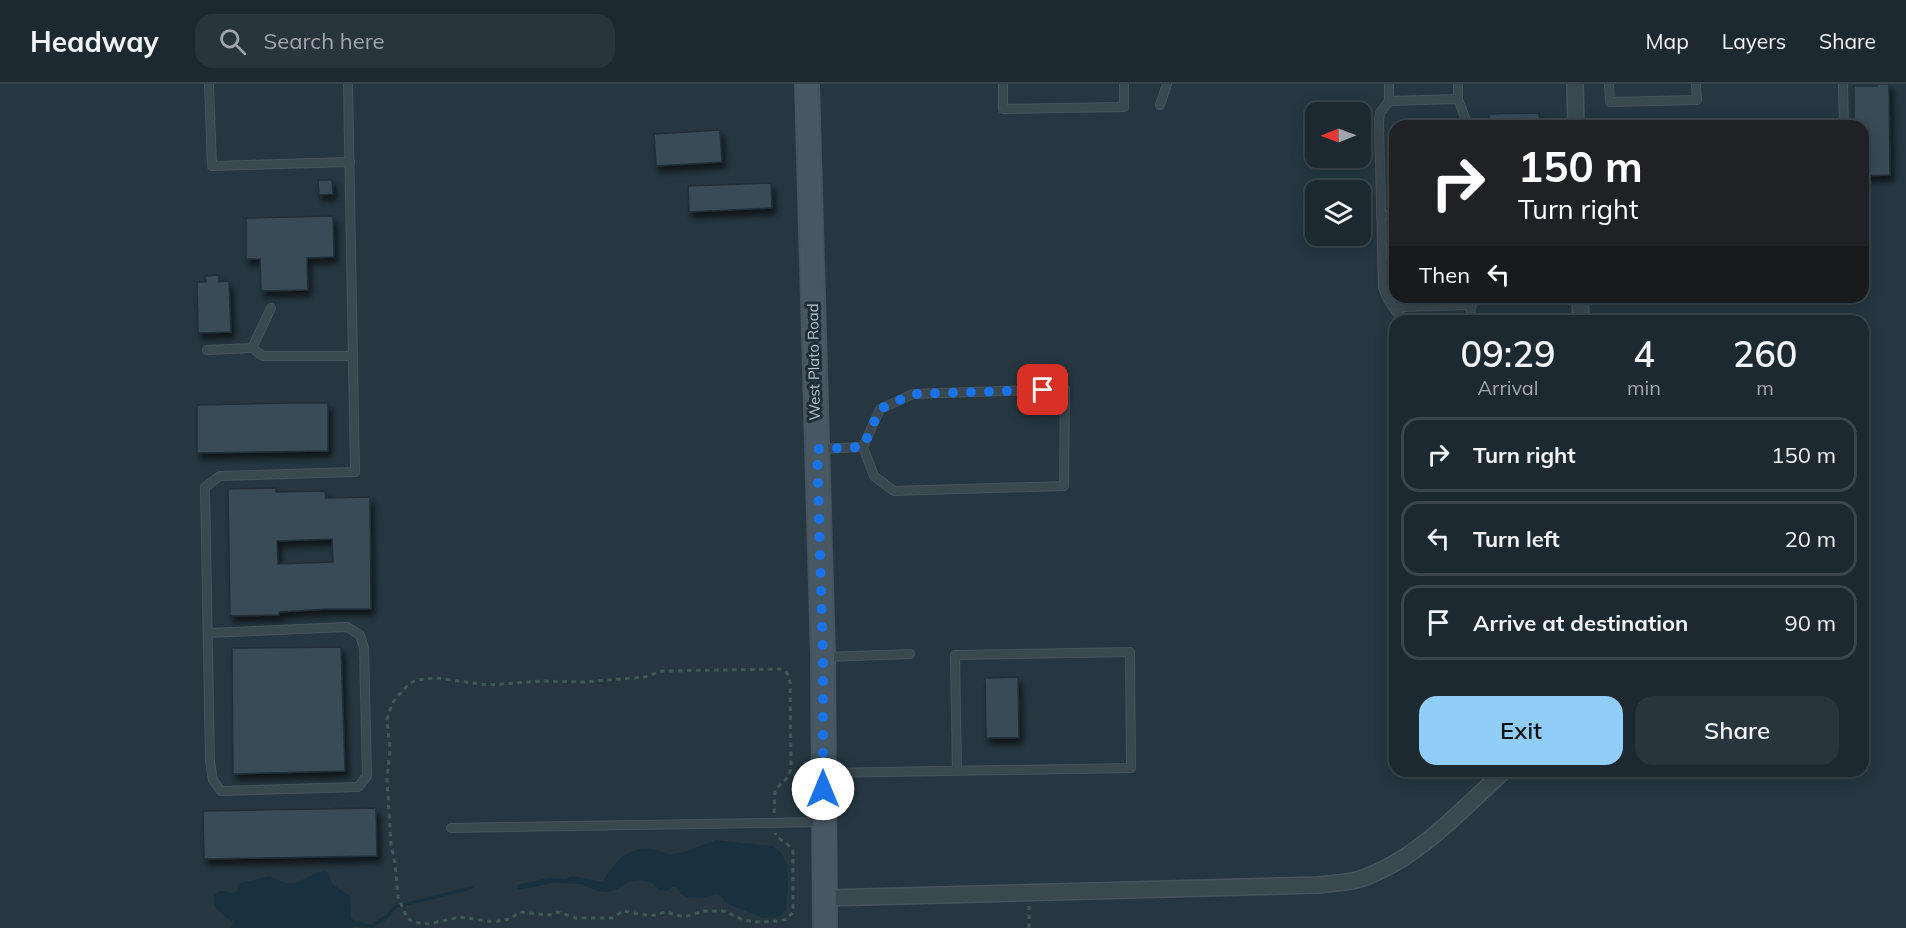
<!DOCTYPE html>
<style>
:root{--surface:#1c2931;--page:#29353d;--text:#f1f3f6;--muted:#a0a6ab;--line:#3a454d;--accent:#90cef7}
body{margin:0;font-family:Mulish,sans-serif;background:var(--page);color:var(--text);height:100vh;display:flex;flex-direction:column;font-size:22px;white-space:nowrap}
*{box-sizing:border-box;margin:0}
p{font-size:20px;color:var(--muted)}
.icon{flex:none;width:33px;height:33px;fill:none;stroke:currentColor;stroke-width:2;stroke-linecap:round;stroke-linejoin:round}
.map{position:relative;flex:1;overflow:hidden}
.panel{position:absolute;left:1389px;top:231px;width:480px;height:462px;display:flex;flex-direction:column;background:var(--surface);border-radius:18px;box-shadow:0 3px 15px #0003,0 0 0 2px var(--line)}
.panel>*{flex:none}
.hud{position:absolute;left:1389px;top:36px;width:480px;height:183px;border-radius:18px;box-shadow:0 3px 15px #0003,0 0 0 2px var(--line);background:#202124;color:#fff;overflow:hidden}
.needle{width:39px;rotate:269deg}
.fabs{position:absolute;left:1305px;top:18px;display:grid;gap:12px}
.fabs a{display:grid;place-items:center;width:66px;height:66px;border-radius:12px;background:var(--surface);box-shadow:0 3px 15px #0003,0 0 0 2px var(--line);font-size:30px}
.pin{position:absolute;display:grid;place-items:center;width:51px;height:51px;color:#fff;margin:-26px;border-radius:12px;box-shadow:0 3px 9px #0006}
.me{position:absolute;width:66px;margin:-33px;rotate:0deg;stroke-linejoin:round;filter:drop-shadow(0 0 4px #0008)}
.turn{display:flex;align-items:center;gap:21px;height:126px;padding:0 30px;font-size:27px}
.turn .icon{width:78px;height:78px;stroke-width:2.5}
.turn b{display:block;font-size:42px;line-height:51px}
.then{display:flex;align-items:center;height:57px;padding:0 30px;background:#0003;gap:12px;font-size:22px}
.eta{display:flex;justify-content:space-evenly;align-items:center;height:102px;text-align:center}
.eta b{font-size:36px;font-weight:600;line-height:42px}
.button{display:flex;gap:12px;margin-top:auto;padding:12px 30px}
.button a{flex:1;height:69px;border-radius:18px;background:var(--accent);color:#111;font-size:24px;font-weight:600;line-height:69px;text-align:center}
.button a+a{background:var(--page);color:var(--text)}
ul{padding:0;list-style:none}
li{display:flex;align-items:center;gap:18px;height:75px;margin:0 12px 9px;padding:0 18px;border:3px solid var(--line);border-radius:18px}
li div{flex:1}
li b{display:block;font-size:22px}
li em{font-style:normal}
header{display:flex;align-items:center;gap:36px;box-sizing:border-box;height:84px;padding:0 30px;background:var(--surface);border-bottom:2px solid var(--line)}
header strong{font-size:28px}
nav{display:flex;gap:33px;margin-inline-start:auto;font-size:21px}
.search{width:420px;height:54px;background:var(--page);display:flex;align-items:center;gap:15px;box-sizing:border-box;padding:0 21px;border-radius:18px;color:var(--muted);font-size:22px}
.map>svg:first-child{display:block}
.water{fill:#19313f}
.building{fill:#384c57;stroke:#212f38;stroke-width:1.5;fill-rule:evenodd;filter:url(#shadow)}
.lines{fill:none;stroke-linecap:round;stroke-linejoin:round}
.lane-casing{stroke:#47545d;stroke-width:10}
.street-casing{stroke:#47545d;stroke-width:18}
.secondary-casing{stroke:#47545d;stroke-width:26}
.path{stroke:#415956;stroke-width:3;stroke-dasharray:4.5 4.5;stroke-linecap:butt}
.lane{stroke:#3a4850;stroke-width:8}
.street{stroke:#3a4850;stroke-width:15}
.secondary{stroke:#485863;stroke-width:22}
.route{stroke:#1a73e8;stroke-width:10;stroke-dasharray:0 18}
.labels{text-anchor:middle;stroke-width:6;stroke-linejoin:round;paint-order:stroke}
.street-label{font-size:15px;fill:#b7c3cb;stroke:#1f2d36}
</style>
<header>
<strong>Headway</strong>
<div class="search"><svg class="icon" aria-label="search" viewBox="0 0 24 24"><circle cx="10" cy="10" r="6"/><path d="M15 15l6 6"/></svg>Search here</div>
<nav><a>Map</a><a>Layers</a><a>Share</a></nav>
</header>
<div class="map">
<svg width="1906" height="844" viewBox="0 0 1906 844">
<defs>
<filter id="shadow"><feDropShadow dx="3.5" dy="6" stdDeviation="3" flood-color="#0009"/></filter>
</defs>
<rect width="100%" height="100%" fill="#263741"/>
<g class="water">
<path d="M716 756 772 762C795 773 787 805 786 826L778 833 763 834 726 819 720 811 716 810 705 814 687 813 681 810 676 803H672L666 807 660 806 652 799 640 796 630 797 615 806 607 808 597 807 581 800 553 799 517 806V801L549 794 565 795 572 792 603 798C612 779 631 760 654 765 660 767 665 771 672 770 686 769 703 761 716 756Z"/>
<path d="M324 787 328 788 332 800 350 812 351 834 355 837 370 841 387 830 393 822 476 801 470 806 397 824 386 836 372 844 355 842 350 844H231L233 837 228 835 214 822V811L219 807H226L232 810 237 807 238 800 270 792C301 809 296 793 324 787Z"/>
</g>
<g class="building">
<polygon points="1877,0 1889,0 1890,91 1863,92 1863,42 1854,42 1854,2 1877,2"/>
<polygon points="1539,29 1540,42 1489,42 1489,30"/>
<polygon points="720,46 722,78 656,82 654,50"/>
<polygon points="318,96 332,96 333,110 319,111"/>
<polygon points="771,99 772,124 689,128 688,102"/>
<polygon points="333,132 334,173 307,174 308,206 261,207 260,175 246,175 246,134"/>
<polygon points="219,191 219,198 229,197 231,248 198,249 197,198 206,198 205,192"/>
<polygon points="290,319 328,319 328,367 197,369 197,321"/>
<path d="M276 404V408L325 407 326 414 370 413 371 525H328L279 528V531L230 532 228 405ZM332 455 333 478 278 480 277 457Z"/>
<polygon points="341,563 345,687 233,690 232,564"/>
<polygon points="1018,593 1019,654 986,654 985,594"/>
<polygon points="376,724 377,772 204,775 203,727"/>
</g>
<g class="lines">
<defs>
<g id="lane">
<polyline points="209,0 212,82 350,78"/>
<polyline points="1003,0 1003,25 1124,23 1124,0"/>
<path d="M1389 0V17L1380 29 1379 38 1383 204C1387 216 1396 230 1407 237"/>
<polyline points="1458,0 1458,15 1468,42"/>
<polyline points="1609,0 1610,18 1697,16 1696,0"/>
<polyline points="1843,0 1844,42"/>
<polyline points="1389,17 1458,15"/>
<polyline points="1160,21 1167,0"/>
<polyline points="1381,131 1395,131"/>
<polyline points="1383,179 1395,179"/>
<polyline points="271,224 252,264 263,272 353,272"/>
<polyline points="1396,226 1401,223 1472,221"/>
<polyline points="1467,237 1470,231 1472,213"/>
<polyline points="207,266 252,264"/>
<polyline points="818,365 863,363 880,325 913,310 1065,305 1064,402 894,407 874,392 863,363"/>
<polyline points="208,549 347,543 360,551 364,564 367,692 358,703 221,707 213,696 210,677 205,403 220,392 355,388 348,0"/>
<polyline points="825,573 910,570"/>
<polyline points="825,689 1131,684 1130,568 955,571 957,686"/>
<polyline points="451,744 822,738"/>
</g>
<g id="street">
<polyline points="1575,0 1576,42"/>
<polyline points="1580,213 1581,237"/>
<path d="M825 814 1319 801C1332 799 1347 799 1360 795 1417 776 1461 726 1504 687"/>
</g>
<polyline id="secondary" points="807,0 823,573 825,844"/>
</defs>
<use href="#lane" class="lane-casing"/>
<use href="#street" class="street-casing"/>
<use href="#secondary" class="secondary-casing"/>
<g class="path">
<path d="M774 729 775 706 789 692 791 682 790 598 787 589 780 585 662 587 645 593 584 598 542 597 488 601 436 594 416 596 409 600 396 614 392 620 387 635 390 666 387 696 391 761 395 779 398 813 407 834 413 838 428 840 460 833 494 838 510 835 520 828 549 831 558 828 576 834H612L623 827 651 832 666 828 684 833 704 827H724L743 836 756 838 780 837 787 835 793 828V768C790 758 779 758 775 749"/>
<polyline points="1029,844 1029,822"/>
</g>
<use href="#lane" class="lane"/>
<use href="#street" class="street"/>
<use href="#secondary" class="secondary"/>
</g>
<g class="lines">
<polyline class="route" points="823,705 823,573 817,365 863,363 880,325 913,310 1043,306"/>
</g>
<g class="labels">
<g class="street-label">
<text transform="translate(814 278) rotate(-91)" y="5">West Plato Road</text>
</g>
</g>
</svg>
<div class="fabs">
<a><svg class="needle" viewBox="-14 -14 28 28"><path d="M0-13l5 13h-10z" fill="#e53935"/><path d="M0 13l5-13h-10z" fill="#a0a6ab"/></svg></a>
<a><svg class="icon" aria-label="layers" viewBox="0 0 24 24"><path d="M12 4l9 5-9 5-9-5zM3 14l9 5 9-5"/></svg></a>
</div>
<div class="pin" style="left:1043px;top:306px;background:#d93025"><svg class="icon" aria-label="arrive" viewBox="0 0 24 24"><path d="M6 21V4h12l-3 4 3 4H6"/></svg></div>
<svg class="me" style="left:823px;top:705px" viewBox="-20 -20 40 40"><circle r="19" fill="#fff"/><path d="M0-13L10 11 0 6-10 11z" fill="#1a73e8"/></svg>
<div class="hud">
<div class="turn"><svg class="icon" aria-label="right" viewBox="0 0 24 24"><path d="M7 20v-9h11M14 6l5 5-5 5"/></svg><div><b>150 m</b>Turn right</div></div>
<div class="then">Then<svg class="icon" aria-label="left" viewBox="0 0 24 24"><path d="M17 20v-9H6M10 6l-5 5 5 5"/></svg></div>
</div>
<section class="panel">
<div class="eta">
<div><b>09:29</b><p>Arrival</p></div>
<div><b>4</b><p>min</p></div>
<div><b>260</b><p>m</p></div>
</div>
<ul>
<li><svg class="icon" aria-label="right" viewBox="0 0 24 24"><path d="M7 20v-9h11M14 6l5 5-5 5"/></svg><div><b>Turn right</b></div><em>150 m</em></li>
<li><svg class="icon" aria-label="left" viewBox="0 0 24 24"><path d="M17 20v-9H6M10 6l-5 5 5 5"/></svg><div><b>Turn left</b></div><em>20 m</em></li>
<li><svg class="icon" aria-label="arrive" viewBox="0 0 24 24"><path d="M6 21V4h12l-3 4 3 4H6"/></svg><div><b>Arrive at destination</b></div><em>90 m</em></li>
</ul>
<div class="button"><a>Exit</a><a>Share</a></div>
</section>
</div>
